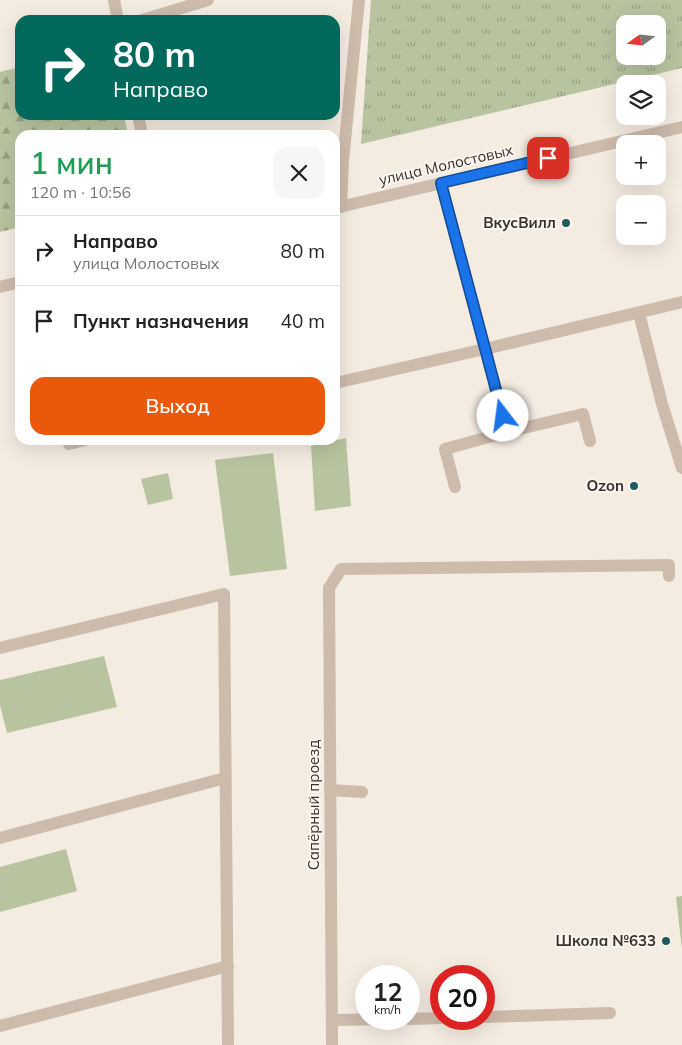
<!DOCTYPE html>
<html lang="ru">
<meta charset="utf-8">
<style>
:root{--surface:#fff;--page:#f6f6f6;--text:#222;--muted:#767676;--line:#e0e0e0;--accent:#ea580c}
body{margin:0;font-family:Mulish,sans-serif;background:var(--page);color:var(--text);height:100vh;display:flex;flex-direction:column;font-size:19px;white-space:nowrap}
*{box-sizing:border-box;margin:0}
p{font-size:16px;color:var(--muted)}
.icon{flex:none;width:28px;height:28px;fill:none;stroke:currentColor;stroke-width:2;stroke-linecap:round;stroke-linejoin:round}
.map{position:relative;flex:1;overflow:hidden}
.sheet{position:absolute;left:15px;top:130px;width:325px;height:315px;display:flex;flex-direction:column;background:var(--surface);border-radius:15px;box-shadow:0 5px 20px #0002}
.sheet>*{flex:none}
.top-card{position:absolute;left:15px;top:15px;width:325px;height:105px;border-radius:15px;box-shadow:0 5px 20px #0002;background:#00695c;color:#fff;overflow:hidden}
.needle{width:32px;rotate:255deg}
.controls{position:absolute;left:616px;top:15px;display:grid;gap:10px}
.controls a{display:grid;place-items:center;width:50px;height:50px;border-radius:10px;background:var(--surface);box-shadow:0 5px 20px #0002;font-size:25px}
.speed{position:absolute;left:355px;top:965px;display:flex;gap:10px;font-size:25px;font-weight:700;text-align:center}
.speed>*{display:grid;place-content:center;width:65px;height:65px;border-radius:50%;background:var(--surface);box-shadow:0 5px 20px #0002;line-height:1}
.speed small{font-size:12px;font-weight:400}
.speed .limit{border:8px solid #d22;background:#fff;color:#111}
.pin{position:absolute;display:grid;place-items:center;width:42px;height:42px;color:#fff;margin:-21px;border-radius:10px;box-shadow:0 2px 8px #0006}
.me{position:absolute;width:55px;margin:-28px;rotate:345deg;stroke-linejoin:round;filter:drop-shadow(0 0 4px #0008)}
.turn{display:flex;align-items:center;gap:18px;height:105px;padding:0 15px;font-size:22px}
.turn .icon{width:65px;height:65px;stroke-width:2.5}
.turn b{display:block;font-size:35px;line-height:42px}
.round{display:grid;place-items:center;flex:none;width:52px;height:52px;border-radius:15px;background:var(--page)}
.headline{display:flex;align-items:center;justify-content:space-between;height:85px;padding:0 15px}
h1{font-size:30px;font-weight:600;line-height:38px;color:#1e9e55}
.cta{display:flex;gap:10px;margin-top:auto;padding:10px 15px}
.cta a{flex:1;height:58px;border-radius:15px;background:var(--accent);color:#fff;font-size:20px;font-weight:600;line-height:58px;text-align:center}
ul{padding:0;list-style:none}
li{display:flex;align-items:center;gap:15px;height:70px;padding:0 15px;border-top:1px solid var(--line)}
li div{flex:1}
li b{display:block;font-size:19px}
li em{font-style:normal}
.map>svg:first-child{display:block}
.grass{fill:url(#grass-tufts);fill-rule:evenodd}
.forest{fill:url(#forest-firs)}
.green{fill:#b8c4a0}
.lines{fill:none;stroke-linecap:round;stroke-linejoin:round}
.minor{stroke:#cdbbac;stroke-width:12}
.route-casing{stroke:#114b97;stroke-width:12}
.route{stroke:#1a73e8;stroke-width:9}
.poi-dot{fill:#1f5a5e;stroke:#fbf5ee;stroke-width:2}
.labels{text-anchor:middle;stroke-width:4;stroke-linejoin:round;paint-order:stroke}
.street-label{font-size:15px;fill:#3b302b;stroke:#fbf5ee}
.poi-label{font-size:15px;font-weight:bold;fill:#3b302b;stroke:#fbf5ee;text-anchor:end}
</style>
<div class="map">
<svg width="682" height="1045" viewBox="0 0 682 1045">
<defs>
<pattern id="grass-tufts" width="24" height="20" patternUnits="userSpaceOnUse" patternTransform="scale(1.25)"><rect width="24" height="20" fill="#b8c4a0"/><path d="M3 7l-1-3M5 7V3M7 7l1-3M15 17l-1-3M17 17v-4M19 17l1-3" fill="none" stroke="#97a083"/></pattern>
<pattern id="forest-firs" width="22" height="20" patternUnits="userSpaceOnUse" patternTransform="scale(1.25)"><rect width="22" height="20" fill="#b8c4a0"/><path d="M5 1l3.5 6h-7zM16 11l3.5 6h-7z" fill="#97a083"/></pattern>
</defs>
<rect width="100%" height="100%" fill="#f4ebe1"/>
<path class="grass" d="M371 0H682V68L361 144ZM625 24H658V56H625Z"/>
<polygon class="forest" points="20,67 20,115 124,115 128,135 20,135 20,227 0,232 0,72"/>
<g class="green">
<polygon points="346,438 351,506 315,511 311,446"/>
<polygon points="273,453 287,569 230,576 215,460"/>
<polygon points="168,473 173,499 148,505 141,479"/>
<polygon points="104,656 117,707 7,733 0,705 0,680"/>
<polygon points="66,849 77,891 0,912 0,867"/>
<polygon points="682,896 682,949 676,897"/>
</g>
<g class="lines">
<g class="minor">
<polyline points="114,0 118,20"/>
<polyline points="142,20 208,0"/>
<polyline points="138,115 142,135"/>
<polyline points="441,183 507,432 583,414 590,441"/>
<polyline points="341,207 343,161 359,0"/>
<polyline points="335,208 682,127"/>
<polyline points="0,287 20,282"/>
<polyline points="639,313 662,404 682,468"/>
<polyline points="335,383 485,349 682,302"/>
<polyline points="69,444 85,440"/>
<polyline points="455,487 445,449 507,432"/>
<polyline points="0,648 224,594 228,1045"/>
<polyline points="330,790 362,792"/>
<polyline points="0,838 225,778"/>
<polyline points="484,1017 610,1013"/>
<polyline points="409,1019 441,1018"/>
<polyline points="332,1020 400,1019"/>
<polyline points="0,1026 228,966"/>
<polyline points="332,1045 329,588 341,569 669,565 669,576"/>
</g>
</g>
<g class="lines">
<defs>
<polyline id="route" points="503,416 441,183 548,158"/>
</defs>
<use href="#route" class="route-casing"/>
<use href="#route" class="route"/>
</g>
<g class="poi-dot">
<circle cx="566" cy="223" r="5"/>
<circle cx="634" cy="486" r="5"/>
<circle cx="666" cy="941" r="5"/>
</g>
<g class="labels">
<g class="street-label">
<text transform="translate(446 165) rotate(-13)" y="5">улица Молостовых</text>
<text transform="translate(314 805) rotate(-90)" y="5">Сапёрный проезд</text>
</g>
<g class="poi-label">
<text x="556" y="228">ВкусВилл</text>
<text x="624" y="491">Ozon</text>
<text x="656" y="946">Школа №633</text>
</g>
</g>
</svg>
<div class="controls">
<a><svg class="needle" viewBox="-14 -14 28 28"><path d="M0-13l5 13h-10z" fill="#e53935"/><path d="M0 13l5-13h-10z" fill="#767676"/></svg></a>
<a><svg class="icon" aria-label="layers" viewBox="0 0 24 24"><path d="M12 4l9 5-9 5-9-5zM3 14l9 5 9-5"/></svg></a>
<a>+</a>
<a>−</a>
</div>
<div class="speed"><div>12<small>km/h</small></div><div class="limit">20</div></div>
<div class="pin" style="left:548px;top:158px;background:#d93025"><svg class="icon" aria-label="arrive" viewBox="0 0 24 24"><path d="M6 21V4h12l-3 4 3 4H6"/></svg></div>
<svg class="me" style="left:503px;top:416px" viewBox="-20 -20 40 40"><circle r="19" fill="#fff"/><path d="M0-13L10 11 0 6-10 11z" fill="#1a73e8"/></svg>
<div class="top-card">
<div class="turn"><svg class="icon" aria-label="right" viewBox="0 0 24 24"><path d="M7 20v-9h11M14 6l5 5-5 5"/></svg><div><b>80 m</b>Направо</div></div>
</div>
<section class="sheet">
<div class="headline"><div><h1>1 мин</h1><p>120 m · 10:56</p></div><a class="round"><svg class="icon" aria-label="close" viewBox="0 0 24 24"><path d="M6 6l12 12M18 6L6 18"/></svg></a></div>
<ul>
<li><svg class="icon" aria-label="right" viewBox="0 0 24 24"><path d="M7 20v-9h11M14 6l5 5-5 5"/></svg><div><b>Направо</b><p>улица Молостовых</p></div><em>80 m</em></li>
<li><svg class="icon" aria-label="arrive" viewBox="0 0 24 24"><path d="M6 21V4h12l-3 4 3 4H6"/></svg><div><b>Пункт назначения</b></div><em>40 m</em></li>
</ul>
<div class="cta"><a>Выход</a></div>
</section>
</div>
